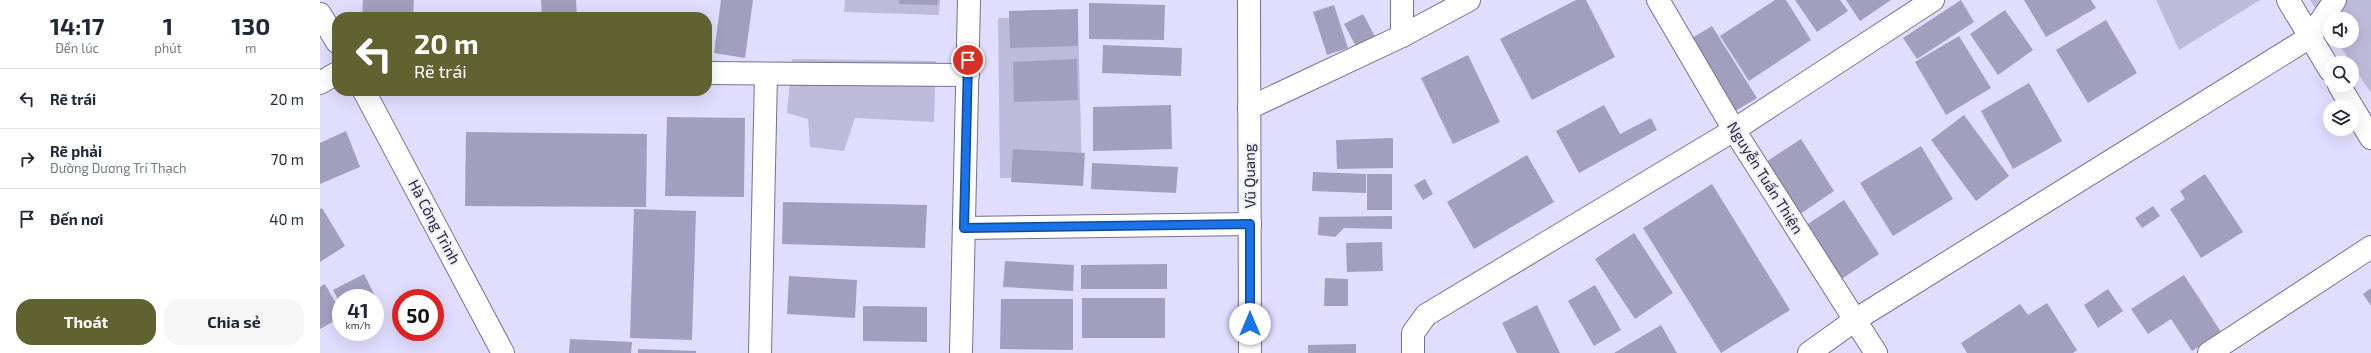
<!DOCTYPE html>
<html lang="vi">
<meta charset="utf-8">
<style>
:root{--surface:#fff;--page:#f6f6f7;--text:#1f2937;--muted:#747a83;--line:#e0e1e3;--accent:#60622f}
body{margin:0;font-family:"Exo 2",sans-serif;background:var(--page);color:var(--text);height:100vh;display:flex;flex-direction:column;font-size:15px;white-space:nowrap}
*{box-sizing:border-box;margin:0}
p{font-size:13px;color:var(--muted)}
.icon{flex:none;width:22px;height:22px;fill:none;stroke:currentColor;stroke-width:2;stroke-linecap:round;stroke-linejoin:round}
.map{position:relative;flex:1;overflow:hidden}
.drawer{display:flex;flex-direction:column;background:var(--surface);width:320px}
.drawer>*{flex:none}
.top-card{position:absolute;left:12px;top:12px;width:380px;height:84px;border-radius:16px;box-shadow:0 4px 16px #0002;background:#60622f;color:#fff;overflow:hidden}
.fabs{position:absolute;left:2003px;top:12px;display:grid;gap:8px}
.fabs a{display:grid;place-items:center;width:36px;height:36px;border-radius:50%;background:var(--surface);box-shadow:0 4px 16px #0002;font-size:20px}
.speed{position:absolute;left:12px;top:289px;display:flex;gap:8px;font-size:20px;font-weight:700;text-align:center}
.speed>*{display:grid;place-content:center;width:52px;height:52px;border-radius:50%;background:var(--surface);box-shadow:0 4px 16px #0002;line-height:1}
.speed small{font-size:10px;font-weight:400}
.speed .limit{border:6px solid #d22;background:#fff;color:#111}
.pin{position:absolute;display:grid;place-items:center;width:34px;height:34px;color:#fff;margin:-17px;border:2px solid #fff;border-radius:50%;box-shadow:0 1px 4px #0007}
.me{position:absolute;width:44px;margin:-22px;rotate:0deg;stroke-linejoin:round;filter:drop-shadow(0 0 3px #0008)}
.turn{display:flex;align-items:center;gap:14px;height:84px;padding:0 16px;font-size:18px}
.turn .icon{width:52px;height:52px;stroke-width:2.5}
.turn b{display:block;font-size:28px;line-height:34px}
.eta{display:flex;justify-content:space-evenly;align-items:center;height:68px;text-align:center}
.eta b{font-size:24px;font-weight:700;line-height:28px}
.button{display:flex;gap:8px;margin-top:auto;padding:8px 16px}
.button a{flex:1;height:46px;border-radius:16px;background:var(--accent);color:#fff;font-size:16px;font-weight:700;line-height:46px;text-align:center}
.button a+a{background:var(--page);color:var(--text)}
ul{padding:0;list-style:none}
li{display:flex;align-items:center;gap:12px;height:60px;padding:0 16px;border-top:1px solid var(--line)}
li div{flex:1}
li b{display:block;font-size:15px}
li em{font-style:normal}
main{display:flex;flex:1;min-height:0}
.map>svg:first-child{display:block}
.green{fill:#bebada}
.building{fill:#a29ebd}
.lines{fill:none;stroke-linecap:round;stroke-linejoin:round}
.street-casing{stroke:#75718e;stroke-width:24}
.secondary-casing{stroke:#75718e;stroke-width:24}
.street{stroke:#fff;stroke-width:22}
.secondary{stroke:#fff;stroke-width:22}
.route-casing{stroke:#114b97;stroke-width:10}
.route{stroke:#1a73e8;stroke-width:7}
.labels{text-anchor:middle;stroke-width:4;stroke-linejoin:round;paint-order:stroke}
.street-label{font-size:15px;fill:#262430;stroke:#eeedfa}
</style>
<main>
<section class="drawer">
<div class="eta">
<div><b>14:17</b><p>Đến lúc</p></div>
<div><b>1</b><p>phút</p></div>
<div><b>130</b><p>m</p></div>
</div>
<ul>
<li><svg class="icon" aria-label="left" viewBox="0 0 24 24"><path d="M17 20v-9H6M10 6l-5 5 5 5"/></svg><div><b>Rẽ trái</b></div><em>20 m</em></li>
<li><svg class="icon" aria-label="right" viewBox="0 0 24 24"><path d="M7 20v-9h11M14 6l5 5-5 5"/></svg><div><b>Rẽ phải</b><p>Đường Dương Trí Thạch</p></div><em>70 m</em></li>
<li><svg class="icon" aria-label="arrive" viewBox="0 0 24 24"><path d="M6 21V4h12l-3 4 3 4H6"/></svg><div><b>Đến nơi</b></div><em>40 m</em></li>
</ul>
<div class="button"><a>Thoát</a><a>Chia sẻ</a></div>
</section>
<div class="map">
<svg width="2051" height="353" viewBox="0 0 2051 353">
<rect width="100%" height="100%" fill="#e1ddfe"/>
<g class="green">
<polygon points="525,0 620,0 619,15 524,12"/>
<polygon points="1836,0 1940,0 1859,50"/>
<polygon points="1990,0 2051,0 2051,93 2017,41 2032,41 2032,19 2010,19 2010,30"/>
<polygon points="678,18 758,18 762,176 680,178"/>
<polygon points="472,59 616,61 614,122 535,118 524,151 490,147 488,119 467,113"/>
</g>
<g class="building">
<polygon points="43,0 94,0 93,17 42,17"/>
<polygon points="221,0 256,0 257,17 222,17"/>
<polygon points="401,0 433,0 425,58 394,53"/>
<polygon points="579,0 618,0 618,5 579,4"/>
<polygon points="1256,0 1266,0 1295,57 1212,100 1180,39"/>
<polygon points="1455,0 1466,0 1491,40 1429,81 1400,36"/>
<polygon points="1475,0 1520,0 1528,11 1497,32"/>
<polygon points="1526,0 1571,0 1540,21"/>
<polygon points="1641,0 1654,22 1597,59 1583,38"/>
<polygon points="1704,0 1771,0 1776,8 1726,37"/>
<polygon points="769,3 845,5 844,40 769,39"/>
<polygon points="1014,5 1028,48 1007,55 993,12"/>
<polygon points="758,9 758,46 690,48 689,11"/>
<polygon points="1685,10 1713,50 1678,75 1650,34"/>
<polygon points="1043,14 1058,42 1039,52 1024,24"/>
<polygon points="1786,20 1817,73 1768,103 1736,50"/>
<polygon points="1392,26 1437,98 1412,113 1367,41"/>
<polygon points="1639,36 1671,88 1626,115 1595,62"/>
<polygon points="783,45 862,48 861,76 782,73"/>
<polygon points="1148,55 1180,122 1133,144 1101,78"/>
<polygon points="757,59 758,100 694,102 693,62"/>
<polygon points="1709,83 1742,141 1693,169 1661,111"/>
<polygon points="851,105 852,149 773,151 773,107"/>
<polygon points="1284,105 1300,134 1331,118 1337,130 1259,173 1236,131"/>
<polygon points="1644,115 1689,176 1656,201 1611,140"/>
<polygon points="347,117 425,118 424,197 345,196"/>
<polygon points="26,131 40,167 0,184 0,143"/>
<polygon points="146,132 327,134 326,207 145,206"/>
<polygon points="1073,138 1073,168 1017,169 1016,140"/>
<polygon points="1481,139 1514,191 1480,214 1446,162"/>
<polygon points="1601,146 1633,199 1573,236 1540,183"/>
<polygon points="693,149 765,153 763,186 691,182"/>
<polygon points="1207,155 1234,202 1154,249 1127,202"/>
<polygon points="772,163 858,167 856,193 771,189"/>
<polygon points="993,172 1046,174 1046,193 992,191"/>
<rect x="1047" y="174" width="25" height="36"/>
<polygon points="1885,174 1923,232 1881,258 1850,209 1865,199 1860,191"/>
<polygon points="1105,179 1113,194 1103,200 1094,185"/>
<polygon points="1392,184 1470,310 1401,353 1323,228"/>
<polygon points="1524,200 1559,254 1520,280 1485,226"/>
<polygon points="463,202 607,205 605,248 462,244"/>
<polygon points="1833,206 1840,216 1822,228 1815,218"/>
<polygon points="2,208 25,246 0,262 0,209"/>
<polygon points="314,209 376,211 372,340 310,338"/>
<polygon points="1072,216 1072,229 1024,228 1015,237 998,235 999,217"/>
<polygon points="1314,233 1353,293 1315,319 1275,259"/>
<polygon points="1062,242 1063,271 1027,272 1026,243"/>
<polygon points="685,261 754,265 753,291 683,287"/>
<polygon points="847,264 847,289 761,289 761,265"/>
<polygon points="44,274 57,300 55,302 55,298 21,298 21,305 13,290"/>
<polygon points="1864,275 1901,332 1872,351 1851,319 1828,334 1811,309"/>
<polygon points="469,276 537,280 535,318 467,314"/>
<polygon points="1005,278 1028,279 1028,306 1004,306"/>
<polygon points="5,284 21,312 21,317 0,329 0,287"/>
<polygon points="1275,285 1301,330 1274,346 1248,301"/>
<polygon points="2051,288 2051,306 2043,294"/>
<polygon points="1788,289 1803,311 1778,328 1764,305"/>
<rect x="762" y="298" width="83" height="40"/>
<polygon points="681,299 753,299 753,350 680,349"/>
<polygon points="1727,303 1757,350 1753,353 1647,353 1641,343 1700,304 1708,315"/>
<polygon points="1217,305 1240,353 1197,353 1182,323"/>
<polygon points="543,306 607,307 607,342 543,341"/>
<polygon points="1341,325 1357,353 1294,353"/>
<polygon points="250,339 312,342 311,353 249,353"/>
<polygon points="1036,344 1036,353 988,353 988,345"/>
<polygon points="318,349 376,351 376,353 318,353"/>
</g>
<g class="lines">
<defs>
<g id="street">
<polyline points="1082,0 1082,36"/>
<polyline points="1338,0 1414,130 1556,353"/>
<polyline points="1968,0 2010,70"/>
<polyline points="0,14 17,42"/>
<polyline points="387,73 648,75"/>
<polyline points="0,83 17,73"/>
<polyline points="2019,85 2051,138"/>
<polyline points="44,91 183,353"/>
<polyline points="929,108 1082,36 1149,0"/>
<polyline points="644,228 930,224"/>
<polyline points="440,353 446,74"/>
<polyline points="641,353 649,0"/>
<polyline points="1093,353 1093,333 1106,315 1414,130 1613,0"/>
<polyline points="1489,353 1535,320 1990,37 2015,0"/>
<polyline points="1889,353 2051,247"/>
</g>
<polyline id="secondary" points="929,0 930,353"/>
</defs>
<use href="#street" class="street-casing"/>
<use href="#secondary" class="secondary-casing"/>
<use href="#street" class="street"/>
<use href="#secondary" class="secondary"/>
</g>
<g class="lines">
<defs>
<polyline id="route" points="648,60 644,228 930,224 930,324"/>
</defs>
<use href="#route" class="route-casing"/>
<use href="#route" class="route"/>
</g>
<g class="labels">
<g class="street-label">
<text transform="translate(930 176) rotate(-91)" y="5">Vũ Quang</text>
<text transform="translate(1445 178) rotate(58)" y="5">Nguyễn Tuấn Thiện</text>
<text transform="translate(114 222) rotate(62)" y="5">Hà Công Trình</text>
</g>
</g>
</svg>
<div class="fabs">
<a><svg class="icon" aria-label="sound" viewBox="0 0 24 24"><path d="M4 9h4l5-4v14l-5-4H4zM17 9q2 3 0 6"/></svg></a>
<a><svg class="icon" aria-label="search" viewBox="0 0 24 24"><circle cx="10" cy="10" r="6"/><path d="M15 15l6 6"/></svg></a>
<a><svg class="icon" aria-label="layers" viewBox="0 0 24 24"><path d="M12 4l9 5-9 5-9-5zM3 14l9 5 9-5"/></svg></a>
</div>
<div class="speed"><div>41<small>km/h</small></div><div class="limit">50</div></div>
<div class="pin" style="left:648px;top:60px;background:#d93025"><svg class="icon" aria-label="arrive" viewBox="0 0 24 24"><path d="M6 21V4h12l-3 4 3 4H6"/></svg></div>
<svg class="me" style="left:930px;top:324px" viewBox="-20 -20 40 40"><circle r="19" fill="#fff"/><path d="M0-13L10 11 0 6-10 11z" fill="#1a73e8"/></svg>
<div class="top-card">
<div class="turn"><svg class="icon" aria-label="left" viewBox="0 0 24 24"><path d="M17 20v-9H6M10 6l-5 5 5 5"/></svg><div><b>20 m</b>Rẽ trái</div></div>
</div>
</div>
</main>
